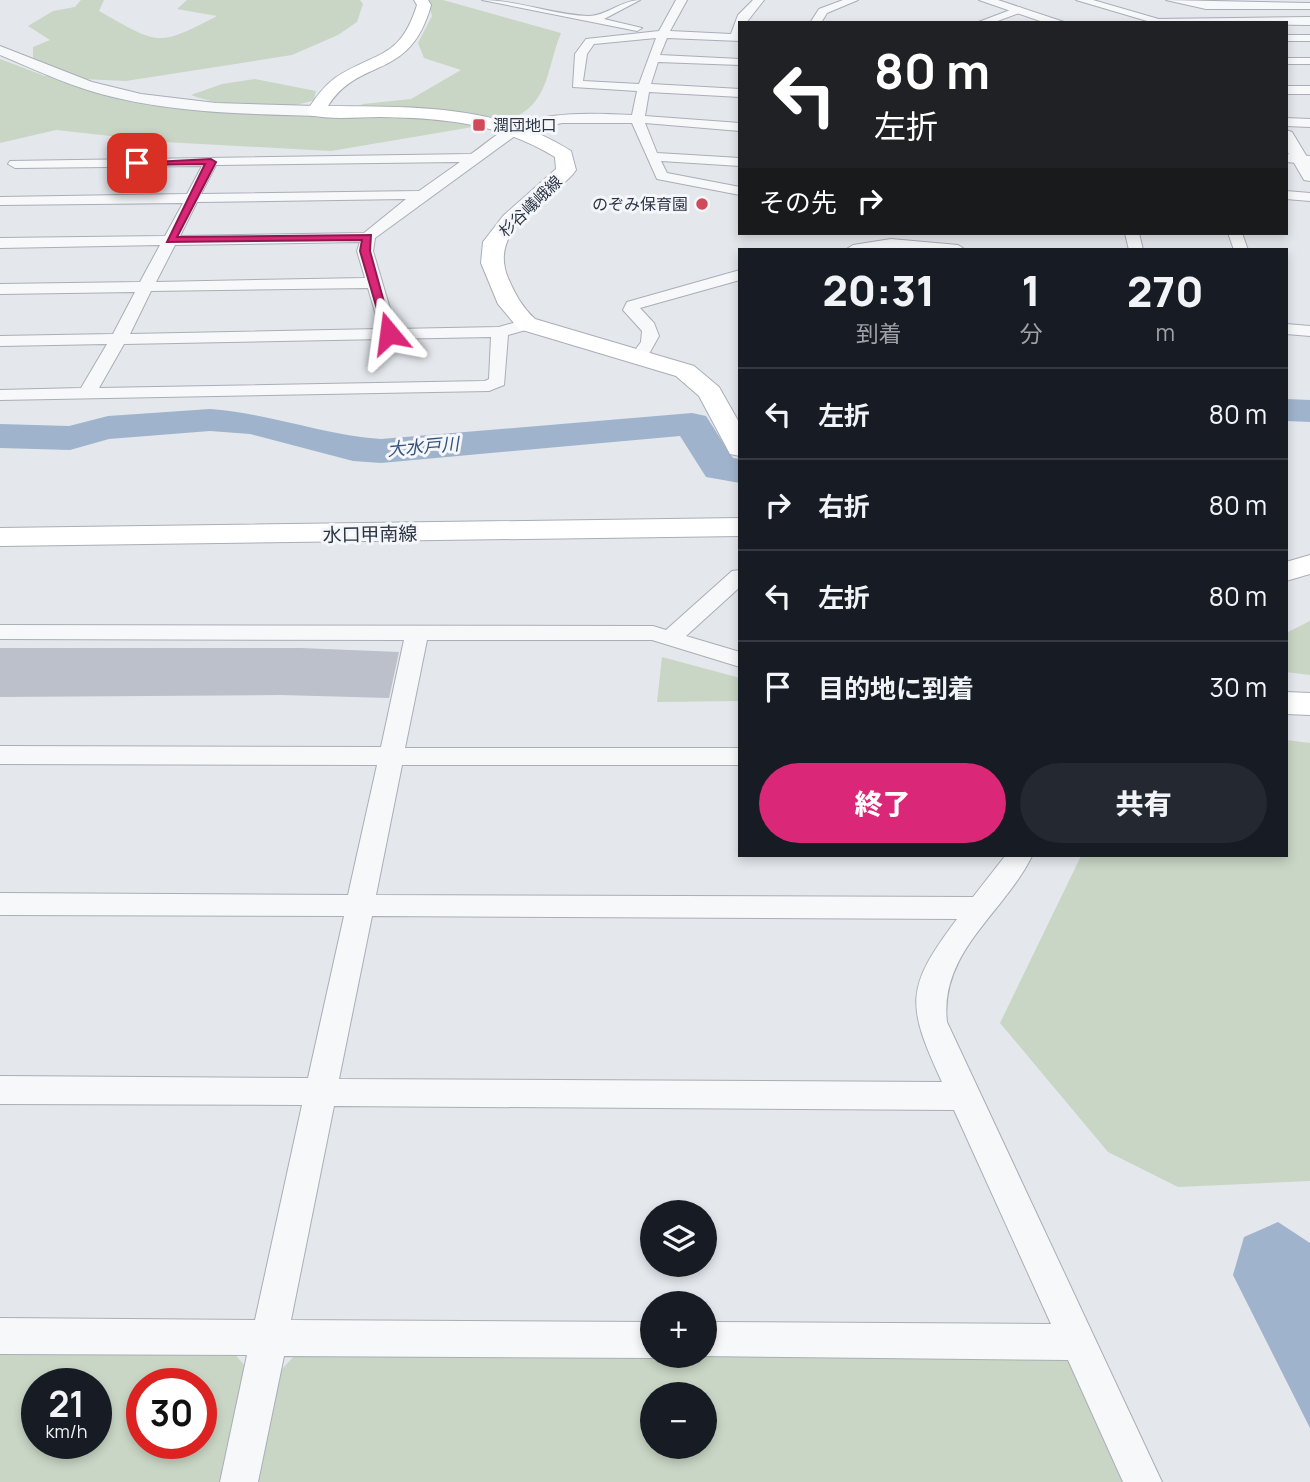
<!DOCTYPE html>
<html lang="ja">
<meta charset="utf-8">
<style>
:root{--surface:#171b24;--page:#242831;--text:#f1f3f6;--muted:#9ea1a6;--line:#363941;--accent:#db2777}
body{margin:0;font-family:Manrope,"Noto Sans JP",sans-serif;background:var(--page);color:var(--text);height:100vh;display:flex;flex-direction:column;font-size:26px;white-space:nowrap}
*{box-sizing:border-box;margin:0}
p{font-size:23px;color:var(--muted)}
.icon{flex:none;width:38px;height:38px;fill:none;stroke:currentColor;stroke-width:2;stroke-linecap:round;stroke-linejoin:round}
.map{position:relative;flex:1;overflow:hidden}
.details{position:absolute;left:738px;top:248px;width:550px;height:609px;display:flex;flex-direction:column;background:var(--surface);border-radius:0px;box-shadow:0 4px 10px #0003}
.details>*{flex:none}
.guide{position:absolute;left:738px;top:21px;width:550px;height:214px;border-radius:0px;box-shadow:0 4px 10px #0003;background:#202124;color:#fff;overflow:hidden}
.tools{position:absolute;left:640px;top:1200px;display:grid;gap:14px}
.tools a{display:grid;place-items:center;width:77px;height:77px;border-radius:50%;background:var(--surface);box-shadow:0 4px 10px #0003;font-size:35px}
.speed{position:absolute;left:21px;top:1368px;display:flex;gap:14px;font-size:35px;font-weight:700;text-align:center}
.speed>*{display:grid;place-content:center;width:91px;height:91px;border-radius:50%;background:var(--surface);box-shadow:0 4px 10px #0003;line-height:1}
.speed small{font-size:18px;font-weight:400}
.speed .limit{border:10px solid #d22;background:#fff;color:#111}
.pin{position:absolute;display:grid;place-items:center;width:60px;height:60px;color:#fff;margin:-30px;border-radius:14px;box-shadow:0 4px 10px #0006}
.me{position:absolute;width:77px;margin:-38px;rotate:344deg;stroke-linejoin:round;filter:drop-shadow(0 0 5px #0008)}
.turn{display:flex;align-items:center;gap:24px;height:147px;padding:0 21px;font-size:32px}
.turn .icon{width:91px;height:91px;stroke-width:2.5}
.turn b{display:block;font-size:49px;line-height:60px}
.then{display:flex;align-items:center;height:66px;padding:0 21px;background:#0003;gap:14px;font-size:26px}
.eta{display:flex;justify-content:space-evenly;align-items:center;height:119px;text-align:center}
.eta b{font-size:42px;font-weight:800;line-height:49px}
.cta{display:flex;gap:14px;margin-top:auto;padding:14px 21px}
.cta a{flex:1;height:80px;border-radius:42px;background:var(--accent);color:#fff;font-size:28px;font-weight:800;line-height:80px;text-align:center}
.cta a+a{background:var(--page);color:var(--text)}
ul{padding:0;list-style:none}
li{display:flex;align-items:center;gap:21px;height:91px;padding:0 21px;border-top:2px solid var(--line)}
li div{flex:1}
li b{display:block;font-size:26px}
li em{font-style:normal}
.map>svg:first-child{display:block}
.green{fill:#c9d6c5;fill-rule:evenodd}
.water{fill:#9fb4cc}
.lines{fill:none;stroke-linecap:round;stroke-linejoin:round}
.river{fill:#9fb4cc;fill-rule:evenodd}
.building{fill:#bbc0ca}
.minor-casing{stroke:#a9aeb7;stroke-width:2}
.tertiary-casing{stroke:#a9aeb7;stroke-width:2}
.secondary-casing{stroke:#a9aeb7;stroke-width:2}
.minor{fill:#f7f8fa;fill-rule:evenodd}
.tertiary{fill:#f7f8fa;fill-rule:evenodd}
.secondary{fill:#fff;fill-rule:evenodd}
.route{fill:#db2777;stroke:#8e194d;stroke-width:2}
.poi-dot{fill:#d1495b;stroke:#f4f6f9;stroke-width:2.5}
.labels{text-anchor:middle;stroke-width:6;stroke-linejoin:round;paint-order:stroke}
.far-poi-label{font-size:16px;fill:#2b3445;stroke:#f4f6f9;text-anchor:start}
.far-street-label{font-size:16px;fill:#2b3445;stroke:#f4f6f9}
.far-water-label{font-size:18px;font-style:italic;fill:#34527a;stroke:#f4f6f9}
.street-label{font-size:19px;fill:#2b3445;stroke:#f4f6f9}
</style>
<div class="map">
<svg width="1310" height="1482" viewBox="0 0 1310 1482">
<rect width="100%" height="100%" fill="#e4e7ec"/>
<g class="green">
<path d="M81 0H104L99 11C158 44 156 48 217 16L177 9 187 0H360L363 4 357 22 338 35 292 55 126 81 82 79 63 82 124 100 190 110 337 114 363 104 411 99 461 70 424 58 418 43 432 16 427 0H443L561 33C545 73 550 108 502 122L331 151 165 142 56 130 0 143V59L45 76 61 71 33 58V47L50 40 28 26 53 11 75 7Z"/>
<path d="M255 79 316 91 314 100C283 112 221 107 191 95L222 84Z"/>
<polygon points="1310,621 1310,675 1286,672 1286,633"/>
<polygon points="662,657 740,678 740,701 657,702"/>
<polygon points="1286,740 1310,743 1310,1181 1178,1187 1108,1152 1000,1023 1081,856 1286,856"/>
<path d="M234 1353 249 1371 224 1482H0V1354ZM37 1384H96V1444H37ZM142 1384H201V1444H142Z"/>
<path d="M296 1354 1072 1359 1124 1482H257L281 1370ZM653 1395H705V1447H653Z"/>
</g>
<polygon class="water" points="1278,1222 1310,1243 1310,1428 1233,1275 1244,1237"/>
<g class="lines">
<g class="river">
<polygon points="1286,399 1310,400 1310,422 1286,421"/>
<path d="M210 409C268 413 323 435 381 439L692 413 706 416 733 458 740 459V483L706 477 680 436 381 463 353 461 250 434 210 431 109 439 70 450 0 448V424L69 426 108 416Z"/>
</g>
</g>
<polygon class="building" points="0,648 301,648 399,652 389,698 281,695 0,697"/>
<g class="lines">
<defs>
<g id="minor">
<path d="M482 0C518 0 553 15 589 16 606 16 622 0 640 0L604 19 642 28 637 31Z"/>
<path d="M676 0H687L670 31 731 34 738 15 753 0H764L746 23H740V41L667 38 660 55 740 59V65L658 62 651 84 740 89V97L649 92 645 116 740 123V131L645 123 657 153 740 158V166L661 161 667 173 740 187V195L657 179 632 123H562L519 133 375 238 373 251 396 329 499 327 527 319 533 320V328L508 335 504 385 489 391 0 400V390L81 388 107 344 0 346V336L113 334 135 292 0 294V284L140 282 160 245 0 248V238L165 236 183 203 0 205V197L187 194 202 166 15 168 8 164 10 161 471 154C484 145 498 132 512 126 549 111 593 113 632 115L637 91 573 87 575 54 586 39 659 31ZM656 38 639 84 583 81 587 54 594 44ZM460 162 419 191 201 194 216 165ZM406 199 364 233 180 236 197 202ZM360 242 357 251 365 278 156 282 175 245ZM368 288 380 329 130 334 151 291ZM491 337 489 379 485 381 99 388 124 344Z"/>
<polygon points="843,0 858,0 827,13 821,23 810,23 819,9"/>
<polygon points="1076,0 1093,0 1169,22 1154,23"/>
<polygon points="1166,0 1310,3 1310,9 1206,9"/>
<polygon points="1018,7 1022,8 1022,12 992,23 976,23"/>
<rect x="1286" y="35" width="24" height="6"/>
<rect x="1286" y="58" width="24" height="6"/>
<rect x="1286" y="86" width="24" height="8"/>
<polygon points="1286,118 1310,119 1310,127 1286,126"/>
<polygon points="1286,154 1310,156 1310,164 1286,162"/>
<polygon points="1286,191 1310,193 1310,201 1286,199"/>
<polygon points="1125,233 1139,233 1143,250 1129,250"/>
<polygon points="1228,233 1242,233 1248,250 1234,250"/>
<polygon points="891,239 958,245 966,250 845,250 853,245"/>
<polygon points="740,270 740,280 640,308 654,323 659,336 645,361 633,361 630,357 641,342 642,331 623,310 627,302"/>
<polygon points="1286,324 1310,326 1310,336 1286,334"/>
<path d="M740 570V587L686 636 740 652V667L652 640H427L405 748H740V765H402L376 895 973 897 1005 856H1032C1004 913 939 952 947 1022L1162 1482H1123L1068 1360 701 1356H705V1322L1051 1324 954 1110 334 1106 291 1320 653 1322V1356H657L653 1358 284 1356 258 1482H220L247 1355 0 1354V1318L255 1320 302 1105 0 1104V1076L308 1078 344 916 0 915V893L348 895 377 765 0 764V746L381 747 404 640 0 639V625L653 626 666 630 732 571ZM372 916 957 919C905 988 906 1004 942 1082L339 1079Z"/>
</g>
<g id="tertiary">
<polygon points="979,0 998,0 1067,23 1046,23"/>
<polygon points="1310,17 1310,25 1151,23 1157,19"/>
<path d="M0 46 92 82 141 94 216 103 316 106 324 111 316 116C249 114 182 113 117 98 76 89 38 71 0 55Z"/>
<polygon points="1286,130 1292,132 1310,162 1310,181 1304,180 1286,149"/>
</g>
<g id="secondary">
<path d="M414 0H428L431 5C410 82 359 56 328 106 414 107 496 104 571 151L576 170 573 174C544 205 488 229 508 278 515 294 522 307 535 319L694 366 719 387 740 424V456L730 454 699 396 676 376 519 329 498 304 481 263 483 242 503 216 556 169 555 157C500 123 443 118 380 117 357 117 331 120 310 115L307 111C315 98 323 87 335 78 376 51 400 60 417 5Z"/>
<polygon points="740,518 740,536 0,546 0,528"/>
<polygon points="1310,555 1310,574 1286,581 1286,562"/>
<polygon points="1286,692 1310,693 1310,715 1286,714"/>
</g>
</defs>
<use href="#minor" class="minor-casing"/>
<use href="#tertiary" class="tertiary-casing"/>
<use href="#secondary" class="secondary-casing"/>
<use href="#minor" class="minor"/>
<use href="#tertiary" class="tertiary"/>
<use href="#secondary" class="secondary"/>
</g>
<polygon class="route" points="211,159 216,162 177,237 371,235 370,251 393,335 384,333 360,251 362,240 167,242 205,164 137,165 133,163"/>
<g class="poi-dot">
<rect x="472" y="118" width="14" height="14" rx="3.5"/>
<circle cx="702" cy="204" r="7"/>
</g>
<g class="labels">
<g class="far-poi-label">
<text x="493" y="131">潤団地口</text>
<text x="688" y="210" text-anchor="end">のぞみ保育園</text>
</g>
<g class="far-street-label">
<text transform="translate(530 206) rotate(-44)" y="6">杉谷嶬峨線</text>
</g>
<g class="far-water-label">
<text transform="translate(423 447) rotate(-5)" y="6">大水戸川</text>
</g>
<g class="street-label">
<text transform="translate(370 534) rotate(-1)" y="7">水口甲南線</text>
</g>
</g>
</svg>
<div class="tools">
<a><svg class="icon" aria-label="layers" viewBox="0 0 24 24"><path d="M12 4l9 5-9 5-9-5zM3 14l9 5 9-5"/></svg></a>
<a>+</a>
<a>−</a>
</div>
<div class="speed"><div>21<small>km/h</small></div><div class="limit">30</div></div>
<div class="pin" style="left:137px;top:163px;background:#d93025"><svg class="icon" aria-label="arrive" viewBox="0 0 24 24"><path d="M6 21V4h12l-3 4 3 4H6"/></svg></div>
<svg class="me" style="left:389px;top:333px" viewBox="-20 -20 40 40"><path d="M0-17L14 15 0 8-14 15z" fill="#db2777" stroke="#fff" stroke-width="4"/></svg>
<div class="guide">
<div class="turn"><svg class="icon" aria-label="left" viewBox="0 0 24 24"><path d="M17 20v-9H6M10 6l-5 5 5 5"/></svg><div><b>80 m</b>左折</div></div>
<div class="then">その先<svg class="icon" aria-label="right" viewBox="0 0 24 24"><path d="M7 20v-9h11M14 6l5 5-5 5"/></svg></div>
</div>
<section class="details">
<div class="eta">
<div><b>20:31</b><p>到着</p></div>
<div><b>1</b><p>分</p></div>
<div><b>270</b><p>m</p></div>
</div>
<ul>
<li><svg class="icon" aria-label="left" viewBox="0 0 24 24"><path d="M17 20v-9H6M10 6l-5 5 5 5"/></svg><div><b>左折</b></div><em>80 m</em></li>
<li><svg class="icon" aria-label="right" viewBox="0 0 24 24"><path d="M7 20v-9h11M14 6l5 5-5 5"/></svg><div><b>右折</b></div><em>80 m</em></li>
<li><svg class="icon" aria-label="left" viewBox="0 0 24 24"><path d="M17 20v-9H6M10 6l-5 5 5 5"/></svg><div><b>左折</b></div><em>80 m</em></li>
<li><svg class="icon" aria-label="arrive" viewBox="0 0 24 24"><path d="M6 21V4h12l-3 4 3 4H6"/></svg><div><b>目的地に到着</b></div><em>30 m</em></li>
</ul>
<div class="cta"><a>終了</a><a>共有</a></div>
</section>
</div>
